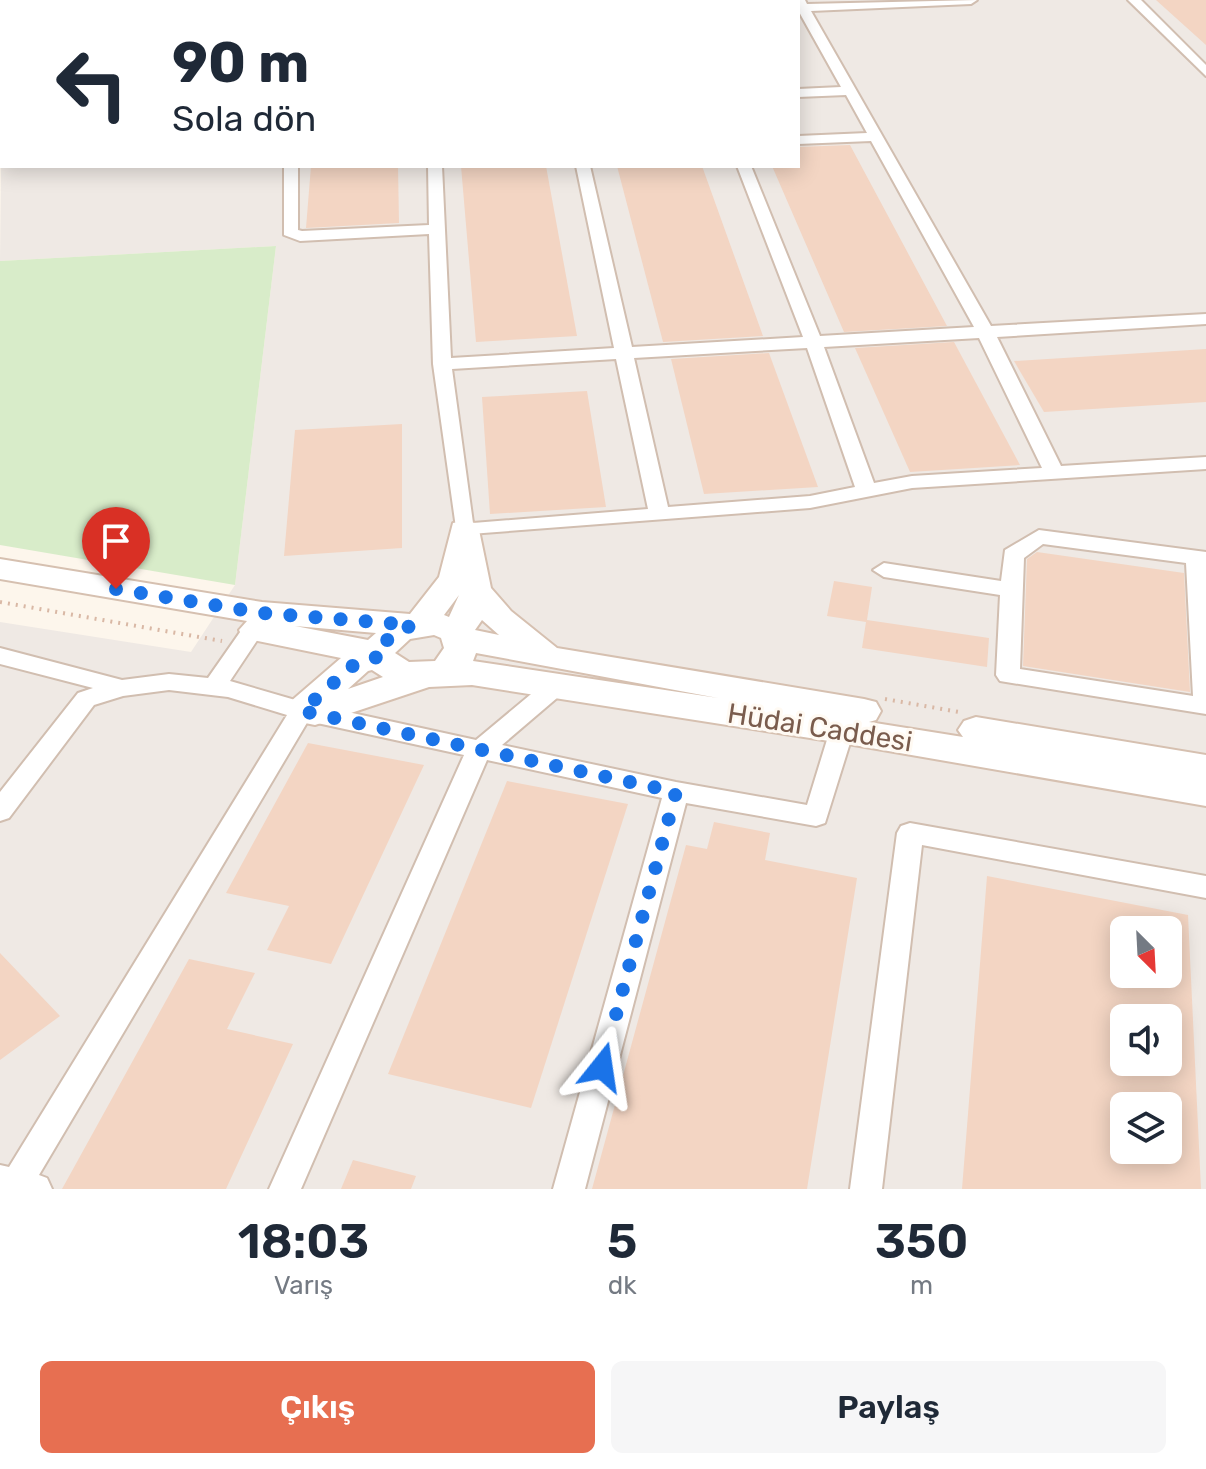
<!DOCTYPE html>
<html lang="tr">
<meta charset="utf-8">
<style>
:root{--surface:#fff;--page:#f6f6f7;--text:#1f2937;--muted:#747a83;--accent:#e76f51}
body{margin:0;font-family:Rubik,sans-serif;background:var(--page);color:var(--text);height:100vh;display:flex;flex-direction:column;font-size:30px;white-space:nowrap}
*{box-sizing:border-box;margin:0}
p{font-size:26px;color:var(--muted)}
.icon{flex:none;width:44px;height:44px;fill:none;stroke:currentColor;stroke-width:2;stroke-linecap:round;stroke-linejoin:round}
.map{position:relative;height:1189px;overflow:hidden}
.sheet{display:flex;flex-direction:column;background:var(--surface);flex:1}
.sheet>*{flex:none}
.guide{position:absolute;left:0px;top:0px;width:800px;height:168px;box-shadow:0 4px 20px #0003;background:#fff;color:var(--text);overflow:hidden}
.needle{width:52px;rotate:156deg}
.fabs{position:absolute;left:1110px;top:916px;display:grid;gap:16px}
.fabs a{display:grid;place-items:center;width:72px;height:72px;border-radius:12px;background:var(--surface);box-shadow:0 4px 20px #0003;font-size:40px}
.pin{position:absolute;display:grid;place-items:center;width:68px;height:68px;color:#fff;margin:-82px -34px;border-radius:50% 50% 50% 0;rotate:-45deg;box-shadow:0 0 8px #0007}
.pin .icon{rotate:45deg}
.me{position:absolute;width:88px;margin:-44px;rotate:15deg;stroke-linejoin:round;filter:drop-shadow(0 0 6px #0008)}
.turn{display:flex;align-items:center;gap:28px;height:168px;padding:0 40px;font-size:36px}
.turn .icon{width:104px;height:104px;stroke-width:2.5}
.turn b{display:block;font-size:56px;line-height:68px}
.eta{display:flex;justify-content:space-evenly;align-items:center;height:136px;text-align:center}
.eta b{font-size:48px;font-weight:600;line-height:56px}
.cta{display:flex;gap:16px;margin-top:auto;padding:16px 40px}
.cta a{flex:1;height:92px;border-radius:12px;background:var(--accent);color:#fff;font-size:32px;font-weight:600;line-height:92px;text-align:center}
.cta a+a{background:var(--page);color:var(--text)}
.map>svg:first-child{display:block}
.industrial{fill:#efe9e4;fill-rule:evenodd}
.green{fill:#d8ecc9}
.building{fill:#f3d5c3;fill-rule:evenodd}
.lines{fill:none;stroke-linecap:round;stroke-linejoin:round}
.street-casing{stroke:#d1beb0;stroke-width:4}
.secondary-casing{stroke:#d6c0b0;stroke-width:4}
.path{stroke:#d9b8a5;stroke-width:4;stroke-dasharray:2 6;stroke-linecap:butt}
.street{fill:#fff;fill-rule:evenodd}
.secondary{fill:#fff;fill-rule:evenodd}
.route{stroke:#1a73e8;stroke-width:14;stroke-dasharray:0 25.2}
.labels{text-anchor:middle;stroke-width:6;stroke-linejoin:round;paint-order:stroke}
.street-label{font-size:28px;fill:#7a5c4d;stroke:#fffaf3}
</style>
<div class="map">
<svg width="1206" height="1189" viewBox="0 0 1206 1189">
<rect width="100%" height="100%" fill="#fdf6ec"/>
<path class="industrial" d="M43 0H1206V1189H0V622L191 652 235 585 276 246 0 261 2 87V166H798V2ZM1124 930H1168V974H1124ZM1124 1018H1168V1062H1124ZM1124 1106H1168V1150H1124Z"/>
<polygon class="green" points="276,246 235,585 0,545 0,261"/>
<g class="building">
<polygon points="1156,0 1206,0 1206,45"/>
<polygon points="850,145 947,326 844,332 772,166 798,166 798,147"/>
<polygon points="311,166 398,166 399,223 306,228"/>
<polygon points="461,166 546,166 577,336 476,342"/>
<polygon points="617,166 702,166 763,336 663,342"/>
<polygon points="954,342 1020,465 910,472 855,348"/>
<polygon points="1206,349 1206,402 1044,412 1014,361"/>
<polygon points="769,353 818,487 704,494 671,359"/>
<polygon points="587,391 606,507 490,514 482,397"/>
<polygon points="402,424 402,548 284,556 295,430"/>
<polygon points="1037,552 1184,573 1190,692 1023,666 1027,559"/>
<polygon points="834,581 872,587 867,620 989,638 987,667 862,648 866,622 827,616"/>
<polygon points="308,743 424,765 331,964 267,950 289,906 226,893"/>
<polygon points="507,781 628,804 531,1108 388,1074"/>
<polygon points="714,822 770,833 765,860 857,878 807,1189 592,1189 686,845 707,849"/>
<path d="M987 876 1188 915 1201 1189H962ZM1124 930H1168V974H1124ZM1124 1018H1168V1062H1124ZM1124 1106H1168V1150H1124Z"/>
<polygon points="0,953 60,1016 0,1060"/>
<polygon points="189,959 255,973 227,1029 293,1044 226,1189 62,1189"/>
<polygon points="353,1160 416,1176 411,1189 341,1189"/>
</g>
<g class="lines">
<defs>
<g id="street">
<rect x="302" y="0" width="12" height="2"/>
<polygon points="419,0 431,0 432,2 420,2"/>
<polygon points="541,0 553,0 554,2 542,2"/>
<polygon points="671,0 683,0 684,2 672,2"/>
<path d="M793 0H805L807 4 977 0 971 4 811 11 991 326 1206 314V324L997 337 1061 466 1206 457V469L912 488 810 508 457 535 433 364 429 234 300 241 284 235V166H298V230L302 231 429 225 428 166H442L451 358 614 348 576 166H590L632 347 803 337 737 166H751L820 336 974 327 871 141 798 144V136L867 133 846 95 798 97V89L841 87 798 10V2ZM979 338 1042 468 912 476 874 483 824 347ZM807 348 855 487 810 496 668 507 634 358ZM616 359 648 509 473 523 452 369Z"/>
<polygon points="1128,0 1141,0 1206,65 1206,76"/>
<path d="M1039 530 1206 552V714L1000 681 996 675 1000 595 884 577 873 570 884 563 1001 581 1005 550ZM1043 544 1186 563 1193 696 1020 669 1024 558Z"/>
<polygon points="253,622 264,630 230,681 302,702 476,740 548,680 564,680 568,686 564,692 502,745 676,782 807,805 830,730 833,724 851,724 854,730 825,823 816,826 686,803 585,1189 553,1189 662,798 487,760 301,1189 269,1189 464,755 308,721 39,1175 47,1178 52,1189 0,1189 0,1165 9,1167 287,715 228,697 169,690 123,696 94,705 9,818 0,821 0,792 78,693 93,688 0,664 0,648 122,680 169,674 208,678 245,625"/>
<polygon points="910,823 1206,876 1206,898 922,845 882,1189 850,1189 897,833 901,826"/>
</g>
<path id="secondary" d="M464 521 475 523 479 530 491 588 511 611 557 648 864 699 876 702 881 711 876 720 869 722 963 737 958 730 964 721 976 717 1206 755V806L842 743 472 685 429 687 315 725 290 720 285 711 290 702 341 658 243 638 239 630 247 621 0 579V559L262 602 410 614 439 577 453 523ZM459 595 449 617 444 615ZM482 620 499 635 475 630ZM295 626 376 633 368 640ZM434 635 441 638 444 648 435 661 409 662 395 653 410 639ZM476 653 718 698 473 661ZM372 670 383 677 348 689 368 671Z"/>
</defs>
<use href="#street" class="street-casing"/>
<use href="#secondary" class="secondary-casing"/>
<g class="path">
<polyline points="0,602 222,641"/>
<polyline points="885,699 959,712"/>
</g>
<use href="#street" class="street"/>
<use href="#secondary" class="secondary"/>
</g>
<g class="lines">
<polyline class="route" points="116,589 262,613 412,625 391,636 375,653 378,657 357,662 302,711 676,792 602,1067"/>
</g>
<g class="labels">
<g class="street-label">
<text transform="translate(820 727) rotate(9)" y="10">Hüdai Caddesi</text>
</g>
</g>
</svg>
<div class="fabs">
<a><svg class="needle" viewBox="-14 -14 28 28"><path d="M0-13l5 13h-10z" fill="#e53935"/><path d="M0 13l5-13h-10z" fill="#747a83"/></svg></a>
<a><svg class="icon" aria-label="sound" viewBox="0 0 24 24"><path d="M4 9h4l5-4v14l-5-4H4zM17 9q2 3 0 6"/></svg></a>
<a><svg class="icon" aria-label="layers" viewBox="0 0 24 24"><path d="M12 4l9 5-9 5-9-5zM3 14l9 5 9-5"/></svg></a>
</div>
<div class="pin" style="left:116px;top:589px;background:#d93025"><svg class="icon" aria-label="arrive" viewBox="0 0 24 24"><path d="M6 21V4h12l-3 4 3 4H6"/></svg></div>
<svg class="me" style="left:602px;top:1067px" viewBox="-20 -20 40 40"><path d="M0-17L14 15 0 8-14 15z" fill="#1a73e8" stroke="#fff" stroke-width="4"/></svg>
<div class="guide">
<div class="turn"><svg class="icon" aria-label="left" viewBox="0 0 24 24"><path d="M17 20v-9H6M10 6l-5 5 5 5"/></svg><div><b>90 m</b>Sola dön</div></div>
</div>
</div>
<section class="sheet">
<div class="eta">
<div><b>18:03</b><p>Varış</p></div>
<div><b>5</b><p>dk</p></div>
<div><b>350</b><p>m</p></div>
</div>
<div class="cta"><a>Çıkış</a><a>Paylaş</a></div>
</section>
